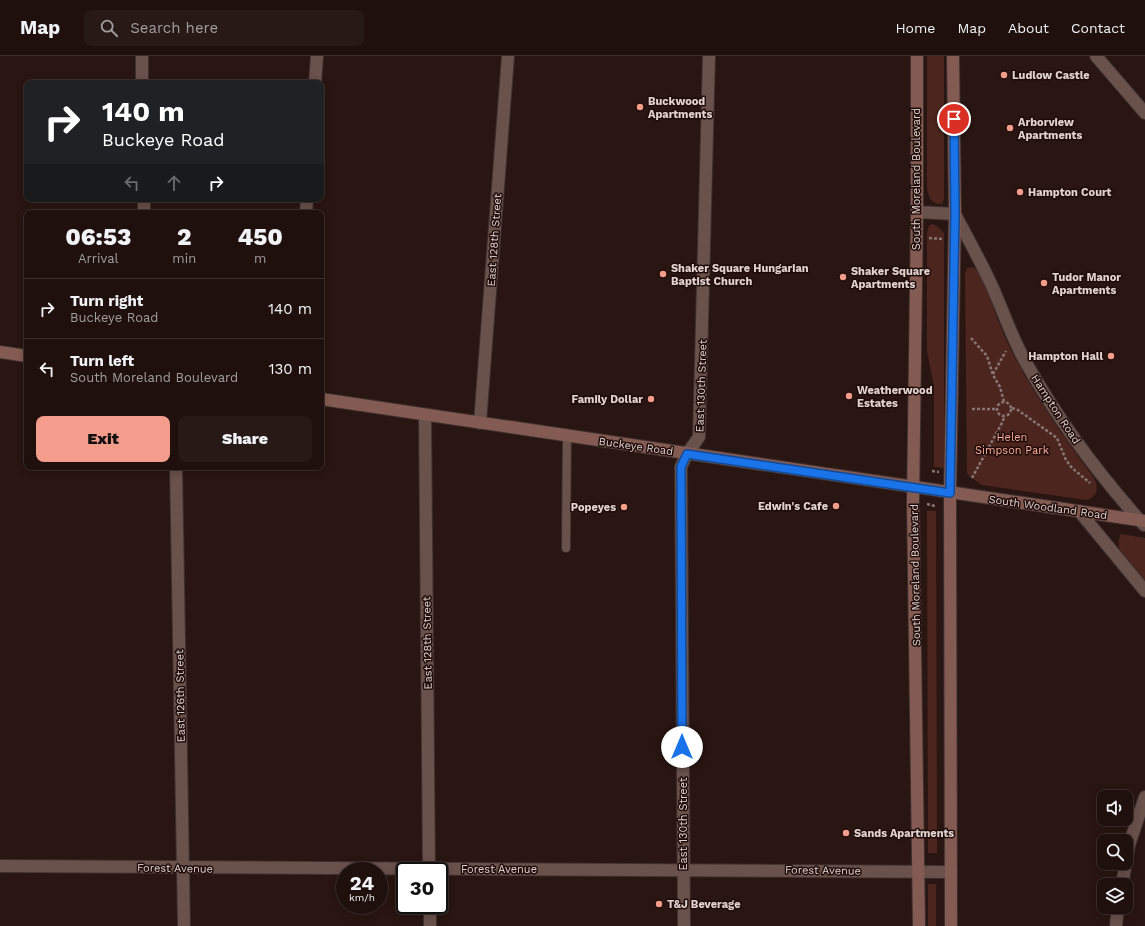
<!DOCTYPE html>
<style>
:root{--surface:#1f100d;--page:#271916;--text:#f1f3f6;--muted:#a19d9d;--line:#3c302e;--accent:#f49d8c}
body{margin:0;font-family:"Work Sans",sans-serif;background:var(--page);color:var(--text);height:100vh;display:flex;flex-direction:column;font-size:15px;white-space:nowrap}
*{box-sizing:border-box;margin:0}
p{font-size:13px;color:var(--muted)}
.icon{flex:none;width:22px;height:22px;fill:none;stroke:currentColor;stroke-width:2;stroke-linecap:round;stroke-linejoin:round}
.map{position:relative;flex:1;overflow:hidden}
.panel{position:absolute;left:24px;top:154px;width:300px;height:260px;display:flex;flex-direction:column;background:var(--surface);border-radius:8px;box-shadow:0 2px 10px #0003,0 0 0 1px var(--line)}
.panel>*{flex:none}
.top-card{position:absolute;left:24px;top:24px;width:300px;height:122px;border-radius:8px;box-shadow:0 2px 10px #0003,0 0 0 1px var(--line);background:#202124;color:#fff;overflow:hidden}
.fabs{position:absolute;left:1097px;top:734px;display:grid;gap:8px}
.fabs a{display:grid;place-items:center;width:36px;height:36px;border-radius:8px;background:var(--surface);box-shadow:0 2px 10px #0003,0 0 0 1px var(--line);font-size:20px}
.speed{position:absolute;left:336px;top:806px;display:flex;gap:8px;font-size:20px;font-weight:700;text-align:center}
.speed>*{display:grid;place-content:center;width:52px;height:52px;border-radius:50%;background:var(--surface);box-shadow:0 2px 10px #0003,0 0 0 1px var(--line);line-height:1}
.speed small{font-size:10px;font-weight:400}
.speed .limit{border:2px solid #111;border-radius:6px;background:#fff;color:#111}
.pin{position:absolute;display:grid;place-items:center;width:34px;height:34px;color:#fff;margin:-17px;border:2px solid #fff;border-radius:50%;box-shadow:0 1px 4px #0007}
.me{position:absolute;width:44px;margin:-22px;rotate:0deg;stroke-linejoin:round;filter:drop-shadow(0 0 3px #0008)}
.turn{display:flex;align-items:center;gap:14px;height:84px;padding:0 12px;font-size:18px}
.turn .icon{width:52px;height:52px;stroke-width:2.5}
.turn b{display:block;font-size:28px;line-height:34px}
.lanes{display:flex;align-items:center;height:38px;padding:0 12px;background:#0003;justify-content:center;gap:20px;direction:ltr}
.lanes .off{opacity:.35}
.eta{display:flex;justify-content:space-evenly;align-items:center;height:68px;text-align:center}
.eta b{font-size:24px;font-weight:800;line-height:28px}
.action{display:flex;gap:8px;margin-top:auto;padding:8px 12px}
.action a{flex:1;height:46px;border-radius:8px;background:var(--accent);color:#111;font-size:16px;font-weight:800;line-height:46px;text-align:center}
.action a+a{background:var(--page);color:var(--text)}
ul{padding:0;list-style:none}
li{display:flex;align-items:center;gap:12px;height:60px;padding:0 12px;border-top:1px solid var(--line)}
li div{flex:1}
li b{display:block;font-size:15px}
li em{font-style:normal}
header{display:flex;align-items:center;gap:24px;box-sizing:border-box;height:56px;padding:0 20px;background:var(--surface);border-bottom:1px solid var(--line)}
header strong{font-size:19px}
nav{display:flex;gap:22px;margin-inline-start:auto;font-size:14px}
.search{width:280px;height:36px;background:var(--page);display:flex;align-items:center;gap:10px;box-sizing:border-box;padding:0 14px;border-radius:8px;color:var(--muted);font-size:15px}
.map>svg:first-child{display:block}
.green{fill:#4c251e}
.lines{fill:none;stroke-linecap:round;stroke-linejoin:round}
.lane-casing{stroke:#3e302f;stroke-width:10}
.street-casing{stroke:#3e302f;stroke-width:14}
.secondary-casing{stroke:#3e302f;stroke-width:14}
.path{stroke:#887673;stroke-width:2.5;stroke-dasharray:3 2;stroke-linecap:butt}
.lane{stroke:#69514c;stroke-width:8}
.street{stroke:#69514c;stroke-width:12}
.secondary{stroke:#845b53;stroke-width:12}
.route-casing{stroke:#114b97;stroke-width:10}
.route{stroke:#1a73e8;stroke-width:7}
.poi-dot{fill:#f49d8c;stroke:#1f0c08;stroke-width:1.5}
.labels{text-anchor:middle;stroke-width:3;stroke-linejoin:round;paint-order:stroke}
.poi-label{font-size:11px;font-weight:bold;fill:#e2d3d0;stroke:#1f0c08;text-anchor:start}
.street-label{font-size:11px;fill:#e2d3d0;stroke:#1f0c08}
.park-label{font-size:11px;fill:#fead9d;stroke:#1f0c08}
</style>
<header>
<strong>Map</strong>
<div class="search"><svg class="icon" aria-label="search" viewBox="0 0 24 24"><circle cx="10" cy="10" r="6"/><path d="M15 15l6 6"/></svg>Search here</div>
<nav><a>Home</a><a>Map</a><a>About</a><a>Contact</a></nav>
</header>
<div class="map">
<svg width="1145" height="870" viewBox="0 0 1145 870">
<rect width="100%" height="100%" fill="#291511"/>
<g class="green">
<path d="M927 0H944V143L942 148C931 149 928 140 927 131Z"/>
<polygon points="932,168 937,170 944,177 944,412 934,411 934,330 927,295 927,177 929,170"/>
<path d="M972 211 980 215C990 240 998 268 1010 292 1033 338 1063 380 1094 422 1099 432 1098 441 1086 444L982 429 970 421 967 417 965 217 967 212Z"/>
<polygon points="927,455 936,455 937,797 928,797"/>
<path d="M1121 478 1145 482V525C1134 513 1111 495 1121 478Z"/>
<rect x="928" y="828" width="8" height="42"/>
</g>
<g class="lines">
<defs>
<polyline id="lane" points="566,492 567,380"/>
<g id="street">
<polyline points="142,0 142,27"/>
<polyline points="1096,0 1145,57"/>
<polyline points="315,27 317,0"/>
<polyline points="144,143 144,157"/>
<path d="M917 156 955 158C967 181 980 204 991 228 1003 254 1011 280 1025 305 1058 364 1099 419 1144 469"/>
<polyline points="306,157 307,143"/>
<polyline points="425,359 429,815"/>
<polyline points="480,367 508,0"/>
<polyline points="176,411 184,870"/>
<polyline points="1079,455 1145,535"/>
<path d="M0 810C317 815 634 811 951 816"/>
<polyline points="1122,829 1129,789 1145,741"/>
<polyline points="430,849 430,870"/>
<polyline points="684,870 681,411 687,398 699,381 709,0"/>
<polyline points="1116,870 1118,851"/>
</g>
<g id="secondary">
<polyline points="917,0 917,156 913,446 919,870"/>
<polyline points="0,296 27,300"/>
<polyline points="321,343 1145,465"/>
<polyline points="951,870 950,437 955,158 953,0"/>
</g>
</defs>
<use href="#lane" class="lane-casing"/>
<use href="#street" class="street-casing"/>
<use href="#secondary" class="secondary-casing"/>
<g class="path">
<polyline points="929,182 942,183"/>
<polyline points="971,282 987,300 993,319 1000,331 1004,346"/>
<polyline points="993,318 1006,295"/>
<circle cx="1004" cy="353" r="7"/>
<polyline points="1012,352 1018,354 1057,382 1066,404 1072,412 1090,427"/>
<polyline points="972,353 997,353"/>
<polyline points="932,415 939,416"/>
<polyline points="972,422 1003,365 1004,360"/>
<polyline points="927,448 935,450"/>
</g>
<use href="#lane" class="lane"/>
<use href="#street" class="street"/>
<use href="#secondary" class="secondary"/>
</g>
<g class="lines">
<defs>
<polyline id="route" points="682,691 681,411 687,398 950,437 955,158 954,63"/>
</defs>
<use href="#route" class="route-casing"/>
<use href="#route" class="route"/>
</g>
<g class="poi-dot">
<circle cx="1004" cy="19" r="4"/>
<circle cx="640" cy="51" r="4"/>
<circle cx="1010" cy="72" r="4"/>
<circle cx="1020" cy="136" r="4"/>
<circle cx="663" cy="218" r="4"/>
<circle cx="843" cy="221" r="4"/>
<circle cx="1044" cy="227" r="4"/>
<circle cx="1111" cy="300" r="4"/>
<circle cx="849" cy="340" r="4"/>
<circle cx="651" cy="343" r="4"/>
<circle cx="836" cy="450" r="4"/>
<circle cx="624" cy="451" r="4"/>
<circle cx="846" cy="777" r="4"/>
<circle cx="659" cy="848" r="4"/>
</g>
<g class="labels">
<g class="poi-label">
<text x="1012" y="23">Ludlow Castle</text>
<text x="648" y="49">Buckwood<tspan x="648" dy="13">Apartments</tspan></text>
<text x="1018" y="70">Arborview<tspan x="1018" dy="13">Apartments</tspan></text>
<text x="1028" y="140">Hampton Court</text>
<text x="671" y="216">Shaker Square Hungarian<tspan x="671" dy="13">Baptist Church</tspan></text>
<text x="851" y="219">Shaker Square<tspan x="851" dy="13">Apartments</tspan></text>
<text x="1052" y="225">Tudor Manor<tspan x="1052" dy="13">Apartments</tspan></text>
<text x="1103" y="304" text-anchor="end">Hampton Hall</text>
<text x="857" y="338">Weatherwood<tspan x="857" dy="13">Estates</tspan></text>
<text x="643" y="347" text-anchor="end">Family Dollar</text>
<text x="828" y="454" text-anchor="end">Edwin's Cafe</text>
<text x="616" y="455" text-anchor="end">Popeyes</text>
<text x="854" y="781">Sands Apartments</text>
<text x="667" y="852">T&amp;J Beverage</text>
</g>
<g class="street-label">
<text transform="translate(916 123) rotate(-90)" y="4">South Moreland Boulevard</text>
<text transform="translate(494 184) rotate(-86)" y="4">East 128th Street</text>
<text transform="translate(701 330) rotate(-88)" y="4">East 130th Street</text>
<text transform="translate(1056 353) rotate(57)" y="4">Hampton Road</text>
<text transform="translate(636 390) rotate(8)" y="4">Buckeye Road</text>
<text transform="translate(1048 451) rotate(8)" y="4">South Woodland Road</text>
<text transform="translate(915 519) rotate(-91)" y="4">South Moreland Boulevard</text>
<text transform="translate(427 587) rotate(-91)" y="4">East 128th Street</text>
<text transform="translate(180 640) rotate(-91)" y="4">East 126th Street</text>
<text transform="translate(683 768) rotate(-90)" y="4">East 130th Street</text>
<text transform="translate(175 812) rotate(1)" y="4">Forest Avenue</text>
<text x="499" y="817">Forest Avenue</text>
<text transform="translate(823 814) rotate(1)" y="4">Forest Avenue</text>
</g>
<g class="park-label">
<text x="1012" y="385">Helen<tspan x="1012" dy="13">Simpson Park</tspan></text>
</g>
</g>
</svg>
<div class="fabs">
<a><svg class="icon" aria-label="sound" viewBox="0 0 24 24"><path d="M4 9h4l5-4v14l-5-4H4zM17 9q2 3 0 6"/></svg></a>
<a><svg class="icon" aria-label="search" viewBox="0 0 24 24"><circle cx="10" cy="10" r="6"/><path d="M15 15l6 6"/></svg></a>
<a><svg class="icon" aria-label="layers" viewBox="0 0 24 24"><path d="M12 4l9 5-9 5-9-5zM3 14l9 5 9-5"/></svg></a>
</div>
<div class="speed"><div>24<small>km/h</small></div><div class="limit">30</div></div>
<div class="pin" style="left:954px;top:63px;background:#d93025"><svg class="icon" aria-label="arrive" viewBox="0 0 24 24"><path d="M6 21V4h12l-3 4 3 4H6"/></svg></div>
<svg class="me" style="left:682px;top:691px" viewBox="-20 -20 40 40"><circle r="19" fill="#fff"/><path d="M0-13L10 11 0 6-10 11z" fill="#1a73e8"/></svg>
<div class="top-card">
<div class="turn"><svg class="icon" aria-label="right" viewBox="0 0 24 24"><path d="M7 20v-9h11M14 6l5 5-5 5"/></svg><div><b>140 m</b>Buckeye Road</div></div>
<div class="lanes"><svg class="icon off" aria-label="left" viewBox="0 0 24 24"><path d="M17 20v-9H6M10 6l-5 5 5 5"/></svg><svg class="icon off" aria-label="ahead" viewBox="0 0 24 24"><path d="M12 20V5M6 11l6-6 6 6"/></svg><svg class="icon" aria-label="right" viewBox="0 0 24 24"><path d="M7 20v-9h11M14 6l5 5-5 5"/></svg></div>
</div>
<section class="panel">
<div class="eta">
<div><b>06:53</b><p>Arrival</p></div>
<div><b>2</b><p>min</p></div>
<div><b>450</b><p>m</p></div>
</div>
<ul>
<li><svg class="icon" aria-label="right" viewBox="0 0 24 24"><path d="M7 20v-9h11M14 6l5 5-5 5"/></svg><div><b>Turn right</b><p>Buckeye Road</p></div><em>140 m</em></li>
<li><svg class="icon" aria-label="left" viewBox="0 0 24 24"><path d="M17 20v-9H6M10 6l-5 5 5 5"/></svg><div><b>Turn left</b><p>South Moreland Boulevard</p></div><em>130 m</em></li>
</ul>
<div class="action"><a>Exit</a><a>Share</a></div>
</section>
</div>
